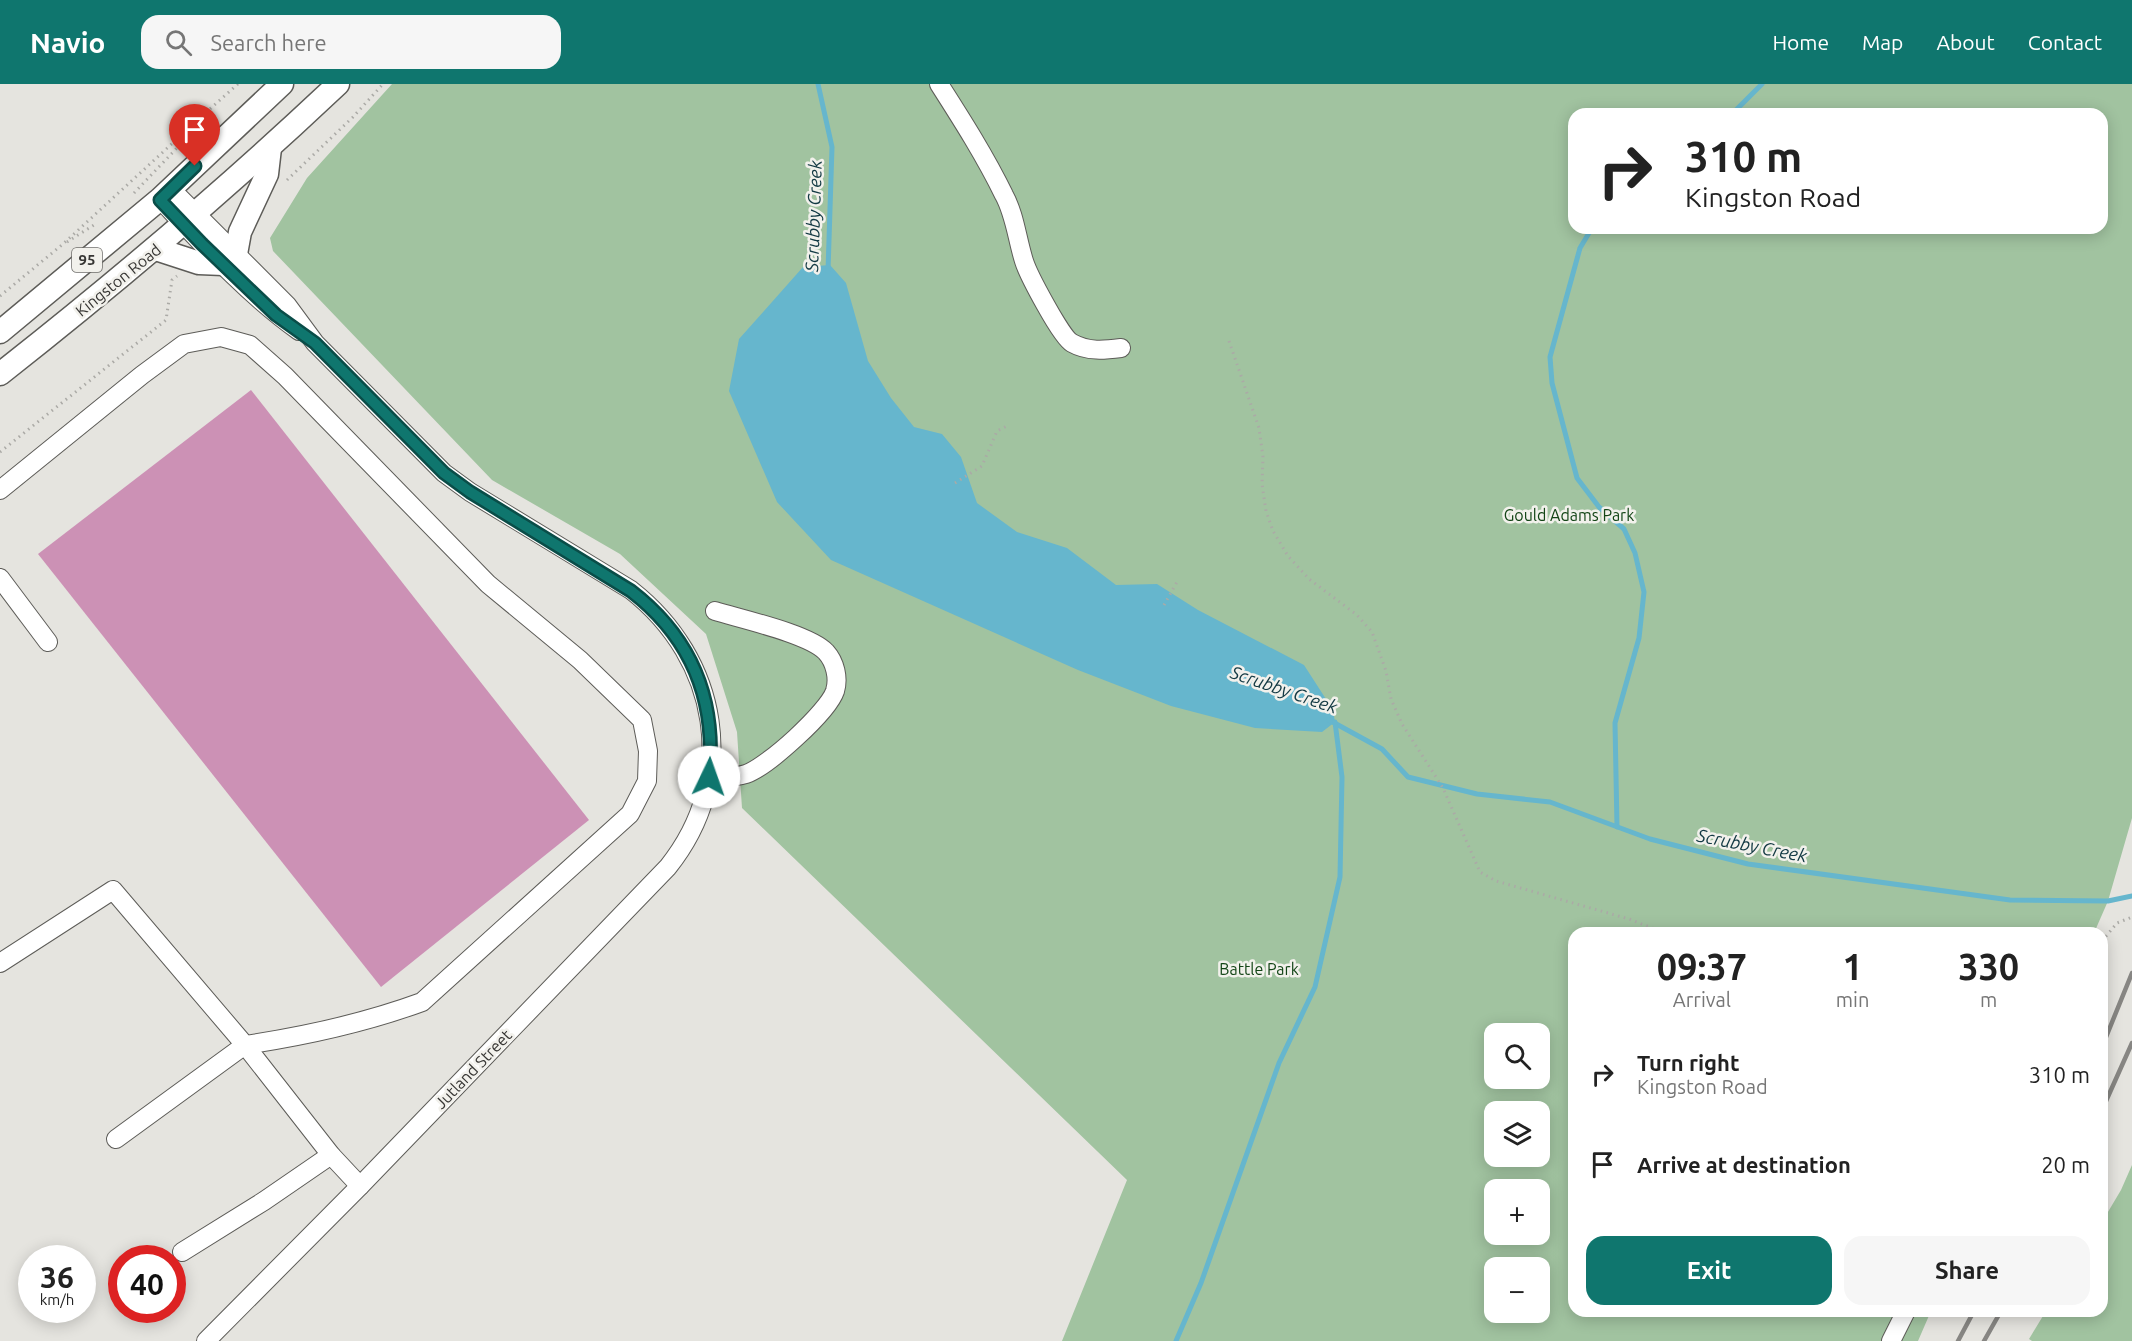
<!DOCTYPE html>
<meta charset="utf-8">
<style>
:root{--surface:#fff;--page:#f6f6f6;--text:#222;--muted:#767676;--accent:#0f766e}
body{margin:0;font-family:Ubuntu,sans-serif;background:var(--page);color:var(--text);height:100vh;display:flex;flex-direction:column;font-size:22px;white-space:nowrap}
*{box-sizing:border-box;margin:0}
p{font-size:20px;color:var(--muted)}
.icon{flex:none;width:33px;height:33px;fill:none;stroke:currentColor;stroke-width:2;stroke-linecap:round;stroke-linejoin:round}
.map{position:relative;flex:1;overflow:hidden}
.side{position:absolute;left:1568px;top:843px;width:540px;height:390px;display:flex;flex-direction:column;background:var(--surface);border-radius:18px;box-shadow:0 3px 15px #0003}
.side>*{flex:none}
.banner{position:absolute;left:1568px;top:24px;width:540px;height:126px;border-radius:18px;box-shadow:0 3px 15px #0003;background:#fff;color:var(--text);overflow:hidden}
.controls{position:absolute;left:1484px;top:939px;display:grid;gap:12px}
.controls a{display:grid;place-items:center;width:66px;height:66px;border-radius:12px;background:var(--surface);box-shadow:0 3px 15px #0003;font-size:30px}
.speed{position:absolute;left:18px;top:1161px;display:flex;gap:12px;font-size:30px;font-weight:700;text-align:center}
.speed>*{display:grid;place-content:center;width:78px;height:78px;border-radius:50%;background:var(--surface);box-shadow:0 3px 15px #0003;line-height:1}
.speed small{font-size:15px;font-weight:400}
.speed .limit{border:9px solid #d22;background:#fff;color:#111}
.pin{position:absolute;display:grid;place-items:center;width:51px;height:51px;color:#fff;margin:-62px -26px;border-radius:50% 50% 50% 0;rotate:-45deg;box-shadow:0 0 6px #0007}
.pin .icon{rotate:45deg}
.me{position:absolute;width:66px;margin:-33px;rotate:3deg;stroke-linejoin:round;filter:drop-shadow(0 0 4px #0008)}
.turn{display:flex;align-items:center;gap:21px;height:126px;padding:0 18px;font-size:27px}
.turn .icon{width:78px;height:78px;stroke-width:2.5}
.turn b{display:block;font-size:42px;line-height:51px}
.eta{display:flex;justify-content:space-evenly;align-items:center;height:102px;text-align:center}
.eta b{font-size:36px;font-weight:700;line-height:42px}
.button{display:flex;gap:12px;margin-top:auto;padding:12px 18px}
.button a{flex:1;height:69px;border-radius:18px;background:var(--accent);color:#fff;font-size:24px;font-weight:700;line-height:69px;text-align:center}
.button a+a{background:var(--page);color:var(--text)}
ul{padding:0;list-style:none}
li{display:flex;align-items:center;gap:18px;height:90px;padding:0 18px}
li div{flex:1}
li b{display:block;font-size:22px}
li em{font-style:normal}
header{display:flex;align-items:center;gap:36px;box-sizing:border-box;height:84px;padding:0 30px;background:var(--accent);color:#fff}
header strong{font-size:28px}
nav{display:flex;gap:33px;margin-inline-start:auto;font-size:21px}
.search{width:420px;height:54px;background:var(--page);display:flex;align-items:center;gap:15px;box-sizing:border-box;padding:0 21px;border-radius:18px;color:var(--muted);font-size:22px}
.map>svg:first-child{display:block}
.green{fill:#a1c3a0;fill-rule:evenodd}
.water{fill:#66b6cd}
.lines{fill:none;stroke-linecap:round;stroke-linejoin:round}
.stream{stroke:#66b6cd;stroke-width:5}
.building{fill:#cc91b5}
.minor-casing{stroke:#5d5c58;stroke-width:20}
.major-casing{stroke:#5d5c58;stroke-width:25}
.path{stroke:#abaaa6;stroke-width:3;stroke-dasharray:1.5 4.5;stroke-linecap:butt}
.minor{stroke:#fff;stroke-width:18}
.major{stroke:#fff;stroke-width:22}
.rail{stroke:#878683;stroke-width:4.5}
.route-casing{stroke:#0a4d48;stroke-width:15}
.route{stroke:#0f766e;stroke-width:10}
.labels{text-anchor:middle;stroke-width:5;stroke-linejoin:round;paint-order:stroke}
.shield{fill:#f2f1ec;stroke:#6f6e6b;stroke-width:1.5}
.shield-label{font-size:15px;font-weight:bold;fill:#373634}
.street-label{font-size:16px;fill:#373634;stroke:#f2f1ec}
.park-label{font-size:16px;fill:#134516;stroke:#f2f1ec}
.water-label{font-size:18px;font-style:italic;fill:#123943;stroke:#f2f1ec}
</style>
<header>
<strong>Navio</strong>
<div class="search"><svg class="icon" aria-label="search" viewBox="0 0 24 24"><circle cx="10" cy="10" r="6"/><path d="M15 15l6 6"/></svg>Search here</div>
<nav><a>Home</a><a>Map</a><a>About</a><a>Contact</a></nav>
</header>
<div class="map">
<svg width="2132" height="1257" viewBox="0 0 2132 1257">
<rect width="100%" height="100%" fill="#e5e4df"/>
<g class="green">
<path d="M392 0H2132V734L2108 817 2094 849H1574V1227H1931L1918 1257H1062L1127 1096 742 724 737 648 706 550 620 470 492 396 273 167 270 154 307 94ZM1574 30H2102V144H1574ZM1494 950H1539V994H1494ZM1494 1028H1539V1072H1494ZM1494 1106H1539V1150H1494ZM1494 1184H1539V1228H1494Z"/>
<polygon points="2132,1081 2132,1257 2032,1257 2029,1255 2046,1227 2102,1227 2102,1138 2121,1106"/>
</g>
<polygon class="water" points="830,181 846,199 868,277 891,314 914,343 942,350 961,373 977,419 1017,448 1067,464 1116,501 1157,500 1198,526 1304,581 1333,626 1335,638 1322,648 1255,644 1171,622 1078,586 831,476 777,418 729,307 739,255 803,183"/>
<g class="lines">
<g class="stream">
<polyline points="818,0 832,63 828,187"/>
<polyline points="1732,30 1762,0"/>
<polyline points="1592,144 1580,164 1550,273 1552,299 1577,394 1599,423 1624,445 1635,469 1644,508 1639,554 1615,639 1617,743"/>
<polyline points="1329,636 1382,665 1408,693 1477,710 1550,718 1650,755 1748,780 2010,816 2108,817 2132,812"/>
<polyline points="1176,1257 1201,1199 1279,979 1315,903 1340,793 1342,693 1335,638"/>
</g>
</g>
<polygon class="building" points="251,306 589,736 381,903 38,470"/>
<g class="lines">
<defs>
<g id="minor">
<path d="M939 0C962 36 985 72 1004 111 1015 131 1017 155 1024 177 1028 190 1061 253 1072 259 1088 268 1105 266 1121 264"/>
<path d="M171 105 287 221 315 259 444 389 470 408 631 506C719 575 740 693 668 783L360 1102 206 1257"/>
<path d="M160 115C203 161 247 210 299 247"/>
<path d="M0 406 142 291 184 260 221 253 250 261 285 292 488 500 580 576 642 636 648 667 647 697 630 730 422 918C365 939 305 952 245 961L113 806 0 879"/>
<polyline points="0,494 48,558"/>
<path d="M709 693C722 693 734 694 746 690 767 683 828 628 835 607 839 594 835 578 826 568 809 550 741 535 715 527"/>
<polyline points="116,1055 245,961 331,1071 360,1102"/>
<polyline points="182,1168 264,1117 331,1071"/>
<polyline points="1891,1257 1906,1227"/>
</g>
<g id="major">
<polyline points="156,165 199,179 223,180"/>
<polyline points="236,170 240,148 267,90 270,64"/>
<polyline points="0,248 160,115 282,0"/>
<path d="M0 290C117 198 230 102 338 0"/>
</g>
</defs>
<use href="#minor" class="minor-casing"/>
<use href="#major" class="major-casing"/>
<g class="path">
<polyline points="287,96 353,33 383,0"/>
<polyline points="134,109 196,44 201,33 238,0"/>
<polyline points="67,158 97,139"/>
<polyline points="0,212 63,160 201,33"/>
<polyline points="1229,257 1259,344 1263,373 1262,400 1266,427 1273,447 1288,472 1309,495 1357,531 1372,548 1386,587 1391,615 1402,640 1443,704 1480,788 1496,797 1629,835 1665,849"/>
<polyline points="0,368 166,236 172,196 177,192"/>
<polyline points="955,399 982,382 997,347 1007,342"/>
<polyline points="1164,521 1177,498"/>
<polyline points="2102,857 2117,839 2132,833"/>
</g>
<use href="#minor" class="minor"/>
<use href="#major" class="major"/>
<g class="rail">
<polyline points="2102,963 2132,889"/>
<polyline points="2102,1026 2132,959"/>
<polyline points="1958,1257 1974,1227"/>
<polyline points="1984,1257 2001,1227"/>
</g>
</g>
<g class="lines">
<defs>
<path id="route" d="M195 82 160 116 202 160 276 231 315 259 444 389 470 408 631 507C692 554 717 616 709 693"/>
</defs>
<use href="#route" class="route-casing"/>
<use href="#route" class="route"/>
</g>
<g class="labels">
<rect class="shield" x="72" y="164" width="30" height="24" rx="4.5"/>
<g class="shield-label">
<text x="87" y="181">95</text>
</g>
<g class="street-label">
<text transform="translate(118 196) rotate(-39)" y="6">Kingston Road</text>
<text transform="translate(473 985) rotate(-46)" y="6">Jutland Street</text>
</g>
<g class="park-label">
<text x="1569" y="437">Gould Adams Park</text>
<text x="1259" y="891">Battle Park</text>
</g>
<g class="water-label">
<text transform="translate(814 132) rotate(-88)" y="6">Scrubby Creek</text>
<text transform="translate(1284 606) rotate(19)" y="6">Scrubby Creek</text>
<text transform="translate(1752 762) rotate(11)" y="6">Scrubby Creek</text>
</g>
</g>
</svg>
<div class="controls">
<a><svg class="icon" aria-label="search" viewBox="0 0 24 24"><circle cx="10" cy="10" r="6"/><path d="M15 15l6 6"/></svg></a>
<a><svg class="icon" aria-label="layers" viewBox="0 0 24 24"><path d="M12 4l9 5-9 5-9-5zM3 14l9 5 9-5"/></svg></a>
<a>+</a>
<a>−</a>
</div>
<div class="speed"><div>36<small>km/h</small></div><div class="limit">40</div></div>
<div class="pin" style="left:195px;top:82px;background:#d93025"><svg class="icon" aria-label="arrive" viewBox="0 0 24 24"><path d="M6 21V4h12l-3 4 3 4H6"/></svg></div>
<svg class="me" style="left:709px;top:693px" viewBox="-20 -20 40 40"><circle r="19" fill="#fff"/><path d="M0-13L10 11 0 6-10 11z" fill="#0f766e"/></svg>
<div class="banner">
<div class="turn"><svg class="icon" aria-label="right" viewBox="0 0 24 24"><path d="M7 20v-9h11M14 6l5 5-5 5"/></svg><div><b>310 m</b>Kingston Road</div></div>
</div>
<section class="side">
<div class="eta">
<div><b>09:37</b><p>Arrival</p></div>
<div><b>1</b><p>min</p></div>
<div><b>330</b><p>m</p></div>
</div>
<ul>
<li><svg class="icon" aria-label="right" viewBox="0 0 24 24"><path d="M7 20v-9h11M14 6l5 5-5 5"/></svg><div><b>Turn right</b><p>Kingston Road</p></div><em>310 m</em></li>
<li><svg class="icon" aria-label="arrive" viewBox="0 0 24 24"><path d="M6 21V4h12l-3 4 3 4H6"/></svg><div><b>Arrive at destination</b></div><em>20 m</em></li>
</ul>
<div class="button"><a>Exit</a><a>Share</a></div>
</section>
</div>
